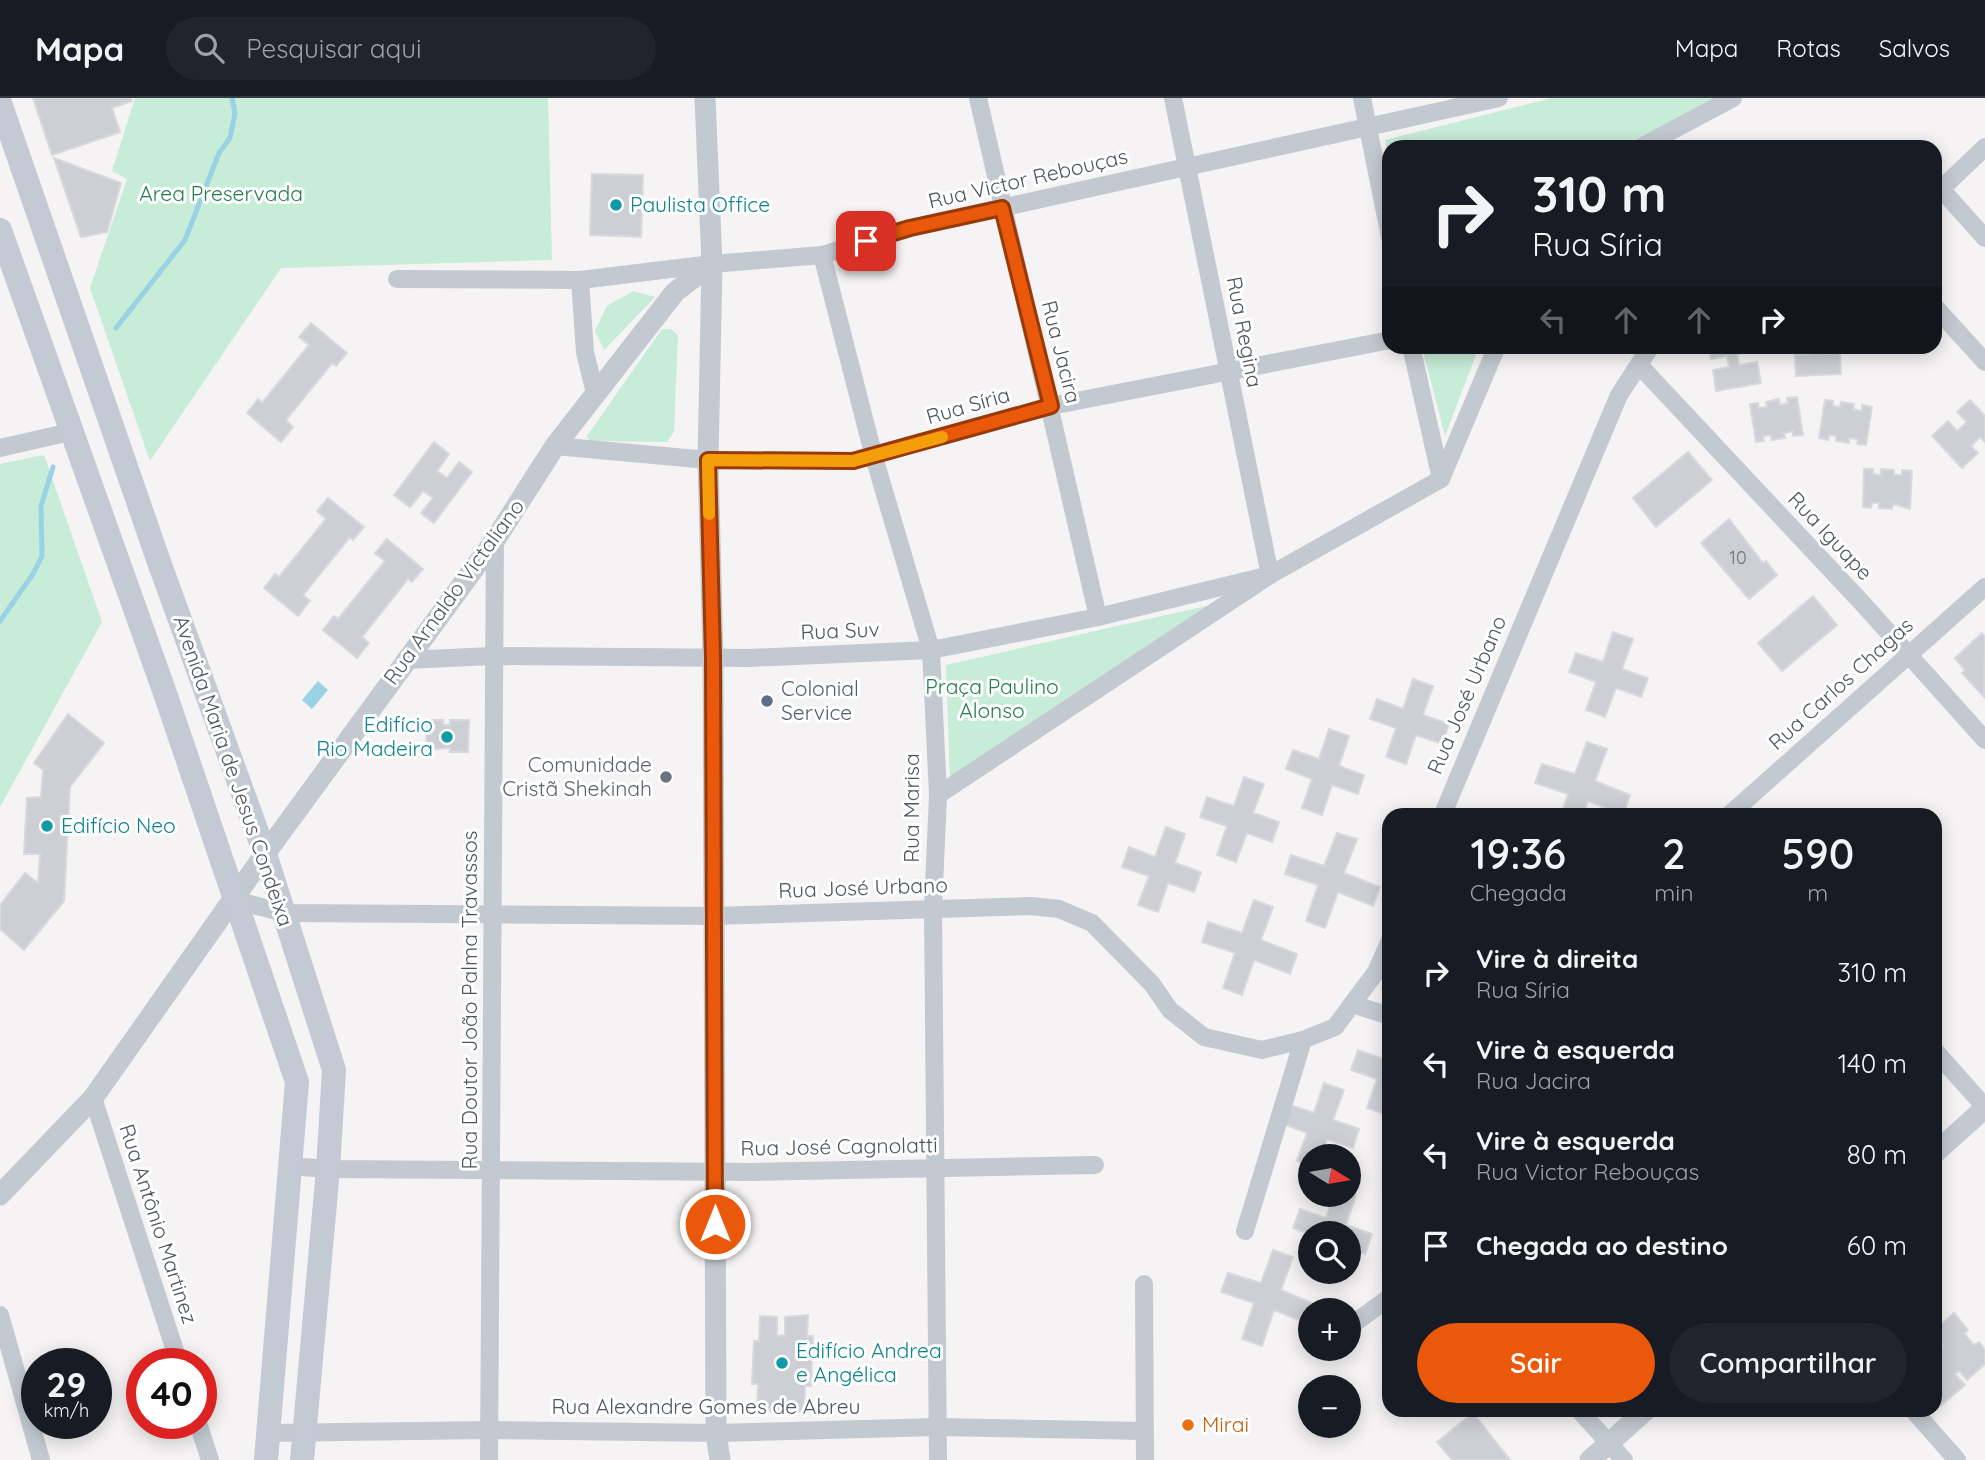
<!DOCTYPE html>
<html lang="pt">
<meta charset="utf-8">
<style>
:root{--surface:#171b24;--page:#20242c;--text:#f1f3f6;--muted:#9ea1a6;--line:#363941;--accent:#ea580c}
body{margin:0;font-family:Quicksand,sans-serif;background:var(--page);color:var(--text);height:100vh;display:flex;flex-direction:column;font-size:26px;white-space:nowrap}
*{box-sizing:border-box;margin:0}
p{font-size:23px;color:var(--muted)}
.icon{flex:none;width:38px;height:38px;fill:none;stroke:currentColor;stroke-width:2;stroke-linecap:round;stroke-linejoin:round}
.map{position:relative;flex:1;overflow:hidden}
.sheet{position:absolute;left:1382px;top:710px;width:560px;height:609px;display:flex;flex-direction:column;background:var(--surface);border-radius:21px;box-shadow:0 4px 18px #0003}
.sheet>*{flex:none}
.hud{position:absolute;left:1382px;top:42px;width:560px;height:214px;border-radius:21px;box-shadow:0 4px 18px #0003;background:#171b24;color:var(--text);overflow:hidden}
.needle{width:46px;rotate:101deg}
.buttons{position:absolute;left:1298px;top:1046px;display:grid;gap:14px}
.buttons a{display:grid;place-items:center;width:63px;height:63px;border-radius:50%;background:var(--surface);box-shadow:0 4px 18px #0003;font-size:35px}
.speed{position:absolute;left:21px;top:1250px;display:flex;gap:14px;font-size:35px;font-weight:700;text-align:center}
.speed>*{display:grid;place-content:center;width:91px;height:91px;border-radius:50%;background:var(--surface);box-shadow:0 4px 18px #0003;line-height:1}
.speed small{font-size:18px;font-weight:400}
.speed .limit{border:10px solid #d22;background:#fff;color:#111}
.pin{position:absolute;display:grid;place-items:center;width:60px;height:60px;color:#fff;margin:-30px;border-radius:14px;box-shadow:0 4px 10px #0006}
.me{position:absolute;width:77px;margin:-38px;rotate:0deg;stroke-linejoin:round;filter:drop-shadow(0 0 5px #0008)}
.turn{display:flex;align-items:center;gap:24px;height:147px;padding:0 35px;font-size:32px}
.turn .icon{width:91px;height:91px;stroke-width:2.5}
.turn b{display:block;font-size:49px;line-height:60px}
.lanes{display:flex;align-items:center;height:66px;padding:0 35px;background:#0003;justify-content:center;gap:35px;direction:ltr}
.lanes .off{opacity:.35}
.eta{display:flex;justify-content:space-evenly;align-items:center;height:119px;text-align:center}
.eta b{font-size:42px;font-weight:600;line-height:49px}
.primary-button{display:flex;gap:14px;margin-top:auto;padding:14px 35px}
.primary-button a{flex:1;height:80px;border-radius:42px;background:var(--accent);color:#fff;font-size:28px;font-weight:600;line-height:80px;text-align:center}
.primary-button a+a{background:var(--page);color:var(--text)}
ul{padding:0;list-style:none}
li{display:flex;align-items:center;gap:21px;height:91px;padding:0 35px}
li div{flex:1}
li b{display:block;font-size:26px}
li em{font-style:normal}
header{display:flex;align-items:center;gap:42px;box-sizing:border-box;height:98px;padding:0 35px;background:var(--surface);border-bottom:2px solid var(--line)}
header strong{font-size:33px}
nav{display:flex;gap:38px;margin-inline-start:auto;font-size:24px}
.search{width:490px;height:63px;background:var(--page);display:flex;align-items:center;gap:18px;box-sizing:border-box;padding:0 24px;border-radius:38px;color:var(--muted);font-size:26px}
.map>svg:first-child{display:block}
.green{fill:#c7ecd7}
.water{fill:#99d2e5}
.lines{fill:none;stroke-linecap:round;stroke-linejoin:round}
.stream{stroke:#99d2e5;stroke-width:5}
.building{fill:#cdcfd4;stroke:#d8d9dd;stroke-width:2}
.minor{stroke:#c2c9d0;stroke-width:18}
.tertiary{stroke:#c2c9d0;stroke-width:21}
.secondary{stroke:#c3cad4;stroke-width:24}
.route-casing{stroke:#983908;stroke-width:18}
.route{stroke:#ea580c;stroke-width:12}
.slow{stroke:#f59e0b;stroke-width:12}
.culture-dot{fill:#0f9aa8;stroke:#fff;stroke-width:2.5}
.service-dot{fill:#5c6f8a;stroke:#fff;stroke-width:2.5}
.worship-dot{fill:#6b7280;stroke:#fff;stroke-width:2.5}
.food-dot{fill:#e8710a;stroke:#fff;stroke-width:2.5}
.labels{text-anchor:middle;stroke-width:6;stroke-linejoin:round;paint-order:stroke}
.number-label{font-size:18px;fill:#6c747c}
.street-label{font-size:21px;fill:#4c555f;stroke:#fff}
.park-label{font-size:21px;fill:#227b52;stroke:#fff}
.culture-label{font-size:21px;fill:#0d838f;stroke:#fff;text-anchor:start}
.service-label{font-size:21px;fill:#4e5e75;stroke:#fff;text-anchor:start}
.worship-label{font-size:21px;fill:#5b616d;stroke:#fff;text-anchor:end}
.food-label{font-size:21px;fill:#c56008;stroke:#fff;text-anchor:start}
</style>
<header>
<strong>Mapa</strong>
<div class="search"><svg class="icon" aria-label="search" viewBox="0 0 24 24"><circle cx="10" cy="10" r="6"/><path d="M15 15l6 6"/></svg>Pesquisar aqui</div>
<nav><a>Mapa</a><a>Rotas</a><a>Salvos</a></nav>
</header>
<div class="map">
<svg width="1985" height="1362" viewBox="0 0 1985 1362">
<rect width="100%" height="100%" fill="#f5f3f3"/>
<g class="green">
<polygon points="135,0 548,0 552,162 281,170 150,363 90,190 127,81 112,73"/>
<polygon points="1552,0 1718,0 1620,49 1390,49 1389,69 1385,42"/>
<polygon points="633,193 655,199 604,252 595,233 607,208"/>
<polygon points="662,231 671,231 678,237 674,334 667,344 589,343 587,338"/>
<polygon points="1422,249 1479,249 1445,338"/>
<polygon points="44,357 102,524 0,709 0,366"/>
<polygon points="1219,505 950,682 946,567"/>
</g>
<polygon class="water" points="318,583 328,592 312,611 302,602"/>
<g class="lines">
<g class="stream">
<polyline points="116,230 185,142 219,55 230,40 235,15 232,0"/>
<polyline points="0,523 33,476 42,458 41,408 53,369"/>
</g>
</g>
<g class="building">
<polygon points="33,0 131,0 132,3 112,10 120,34 52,57"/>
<polygon points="54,60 121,85 107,134 81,139"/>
<polygon points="592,76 643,77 641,139 590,137"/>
<polygon points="311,225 347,255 336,268 332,265 286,322 293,329 281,344 247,315 258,301 262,305 309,247 299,239"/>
<polygon points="1708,248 1755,248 1755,253 1737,256 1739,267 1757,264 1761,285 1716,293 1713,272 1729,269 1727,258 1711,261"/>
<polygon points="1811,248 1822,248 1822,256 1840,255 1841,276 1796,278 1795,257 1811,256"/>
<polygon points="1797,299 1803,337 1793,338 1793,333 1784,335 1785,340 1772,342 1771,337 1763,338 1764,343 1756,344 1750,306 1758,305 1759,310 1767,309 1766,304 1779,301 1780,307 1788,305 1787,300"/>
<polygon points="1825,302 1833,303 1833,308 1840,309 1841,304 1854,306 1853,311 1862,313 1862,307 1872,309 1866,347 1857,346 1858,341 1849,340 1849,345 1836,343 1836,338 1829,337 1828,342 1819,340"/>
<polygon points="1970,302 1985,318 1985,344 1980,339 1971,348 1978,355 1962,370 1932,338 1948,323 1957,333 1967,324 1957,314"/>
<polygon points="434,344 449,356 437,373 447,380 459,364 472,374 434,425 421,415 433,400 423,393 410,409 394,397"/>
<polygon points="1688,354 1712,382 1656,429 1633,400"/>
<polygon points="1864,371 1873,371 1873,376 1881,377 1881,371 1894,372 1894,377 1902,377 1902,372 1912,373 1910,411 1893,406 1892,411 1879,410 1879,405 1872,405 1871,410 1863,409"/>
<polygon points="328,400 364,429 353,442 350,439 303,497 310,503 298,518 264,490 275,476 279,479 326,421 317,413"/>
<polygon points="1729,421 1763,465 1766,463 1777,477 1749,501 1701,445"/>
<polygon points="387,441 423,471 412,484 408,481 362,539 369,545 357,560 323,532 334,518 338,521 385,463 375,455"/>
<polygon points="1813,498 1837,527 1782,573 1758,545"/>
<polygon points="1613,534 1633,541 1622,571 1648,580 1641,599 1616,590 1605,619 1586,612 1596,584 1569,574 1576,555 1603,564"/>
<polygon points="1982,535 1985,539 1984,599 1962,575 1965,572 1955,560"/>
<polygon points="1413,581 1433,588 1423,617 1449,626 1442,646 1416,637 1406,666 1386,659 1396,630 1370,621 1377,601 1403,611"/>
<polygon points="68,616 104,645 70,689 64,803 24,852 0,831 0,807 25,775 38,785 40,756 24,756 27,700 41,699 43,672 34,665"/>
<polygon points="427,622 443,622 443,627 450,627 450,622 469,622 468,654 450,654 450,650 426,652"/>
<polygon points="1329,631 1349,638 1339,668 1364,677 1358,696 1332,687 1322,717 1302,710 1312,681 1286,671 1293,652 1319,661"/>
<polygon points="1587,644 1607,651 1595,683 1630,697 1623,717 1588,703 1583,718 1561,718 1568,696 1535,685 1542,666 1575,676"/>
<polygon points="1244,679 1264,686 1253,715 1279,724 1272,744 1247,735 1236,764 1217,757 1227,728 1200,719 1207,699 1234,708"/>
<polygon points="1166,729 1185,736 1175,765 1201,774 1194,794 1168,785 1158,814 1138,807 1149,778 1122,769 1129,749 1155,759"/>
<polygon points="1337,735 1357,741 1344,775 1380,789 1373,808 1338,794 1325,830 1306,823 1318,787 1285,776 1291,757 1324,768"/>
<polygon points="1254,802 1273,809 1261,842 1297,856 1290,876 1254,862 1242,897 1223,890 1235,855 1202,844 1208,824 1242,835"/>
<polygon points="1390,946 1390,1009 1387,1017 1367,1010 1377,981 1351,972 1358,952 1384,961"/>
<polygon points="1324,985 1344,992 1333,1022 1359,1031 1353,1050 1327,1041 1321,1059 1311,1059 1311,1068 1297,1063 1307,1035 1281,1025 1287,1006 1314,1015"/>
<polygon points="1349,1095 1356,1097 1346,1127 1372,1136 1365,1156 1349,1150 1349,1136 1311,1137 1293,1130 1300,1111 1326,1120 1334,1097"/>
<polygon points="1273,1152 1293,1159 1281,1192 1316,1207 1311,1213 1309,1226 1274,1212 1262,1248 1242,1241 1254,1205 1221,1194 1228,1175 1261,1185"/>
<polygon points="1954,1215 1968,1232 1964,1235 1974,1247 1979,1244 1985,1252 1985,1266 1967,1282 1959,1273 1955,1276 1965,1287 1938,1310 1936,1307 1936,1254 1943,1248 1936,1239 1936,1231"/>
<polygon points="808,1217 807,1238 813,1238 811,1288 805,1288 804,1314 757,1313 758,1286 752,1286 754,1243 759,1243 760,1218 777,1219 777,1237 785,1238 785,1219"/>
<polygon points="1473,1315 1510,1362 1452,1362 1437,1344"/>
</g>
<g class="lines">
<g class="minor">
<polyline points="978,0 1098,519"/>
<polyline points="1173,0 1270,477"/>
<polyline points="1362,0 1390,139"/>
<polyline points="1641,49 1733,0"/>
<polyline points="1941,91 1985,140"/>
<polyline points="1936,96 1985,49"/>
<polyline points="822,157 874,359 931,552 938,697 933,811 938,1362"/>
<polyline points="397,181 580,182 712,166 822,157 910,130 1499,0"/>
<polyline points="580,182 585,254 595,295"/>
<polyline points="1936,210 1985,264"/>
<polyline points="1411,248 1441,381"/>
<polyline points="1639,267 1864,507 1985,642"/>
<polyline points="555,348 708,362 853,363 1051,308 1390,242"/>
<polyline points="0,350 70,334"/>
<polyline points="405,562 492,558 749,560 931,552 1098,519 1270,477"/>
<polyline points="938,697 1270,477 1441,381 1497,248"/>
<polyline points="1442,718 1619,297 1651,248"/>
<polyline points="1728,718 1985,489"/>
<polyline points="234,802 285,815 713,818 1031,808 1059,811 1092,825 1152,886 1170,912 1204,939 1262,952 1303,942 1335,929 1376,874 1390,842"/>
<polyline points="1352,906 1390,918"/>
<polyline points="1936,954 1985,1009"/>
<polyline points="93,1000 179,1265"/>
<polyline points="290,1068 328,1071 753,1074 1095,1067"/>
<polyline points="1245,1133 1303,942"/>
<polyline points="1144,1186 1145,1362"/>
<polyline points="0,1217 41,1362"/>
<polyline points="1349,1229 1390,1199"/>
<polyline points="1579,1312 1624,1362"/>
<polyline points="1913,1312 1957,1362"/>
<polyline points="198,1325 210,1362"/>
<polyline points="268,1335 489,1332 716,1335 938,1329 1144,1333"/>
<polyline points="489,1362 495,442"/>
</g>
<g class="tertiary">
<polyline points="705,0 712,166 708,362 713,560 716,1335 720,1362"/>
<polyline points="1936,1054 1985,1010"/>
<polyline points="0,1097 93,1000 265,756 495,442 555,348 675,194 712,166"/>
<polyline points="1590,1362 1646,1312"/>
</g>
<g class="secondary">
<polyline points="0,5 159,464 265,756 334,972 328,1071 302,1362"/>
<polyline points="0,132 166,598 297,984 266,1362"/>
</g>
</g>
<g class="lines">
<defs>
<polyline id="route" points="715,1126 713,560 708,362 853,363 1051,308 1002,110 910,130 866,143"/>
</defs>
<use href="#route" class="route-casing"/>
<use href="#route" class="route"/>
<polyline class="slow" points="709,416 708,362 853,363 942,339"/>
</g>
<g class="culture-dot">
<circle cx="616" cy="107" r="7"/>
<circle cx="447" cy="639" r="7"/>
<circle cx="47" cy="728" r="7"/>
<circle cx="782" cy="1265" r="7"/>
</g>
<circle class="service-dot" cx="767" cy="603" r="7"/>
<circle class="worship-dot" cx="666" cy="679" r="7"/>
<circle class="food-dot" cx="1188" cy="1327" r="7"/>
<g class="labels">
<g class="number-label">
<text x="1738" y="466">10</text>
</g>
<g class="street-label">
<text transform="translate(1028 81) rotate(-13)" y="7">Rua Victor Rebouças</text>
<text transform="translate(1244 234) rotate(79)" y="7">Rua Regina</text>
<text transform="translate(1061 254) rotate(76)" y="7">Rua Jacira</text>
<text transform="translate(968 308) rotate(-16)" y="7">Rua Síria</text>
<text transform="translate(1830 438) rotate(47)" y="7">Rua Iguape</text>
<text transform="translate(454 494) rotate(-54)" y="7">Rua Arnaldo Victaliano</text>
<text transform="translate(840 533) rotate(-2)" y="7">Rua Suv</text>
<text transform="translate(1841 586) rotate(-42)" y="7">Rua Carlos Chagas</text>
<text transform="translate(1467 597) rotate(-67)" y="7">Rua José Urbano</text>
<text transform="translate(233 673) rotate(71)" y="7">Avenida Maria de Jesus Condeixa</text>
<text transform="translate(912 710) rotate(-90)" y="7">Rua Marisa</text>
<text transform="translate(863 790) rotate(-2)" y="7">Rua José Urbano</text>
<text transform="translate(470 902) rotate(-90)" y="7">Rua Doutor João Palma Travassos</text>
<text transform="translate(839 1049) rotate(-1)" y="7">Rua José Cagnolatti</text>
<text transform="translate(158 1126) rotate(72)" y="7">Rua Antônio Martinez</text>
<text x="706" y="1316">Rua Alexandre Gomes de Abreu</text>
</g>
<g class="park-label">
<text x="221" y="103">Area Preservada</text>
<text x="992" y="596">Praça Paulino<tspan x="992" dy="24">Alonso</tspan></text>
</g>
<g class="culture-label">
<text x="630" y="114">Paulista Office</text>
<text x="433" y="634" text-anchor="end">Edifício<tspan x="433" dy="24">Rio Madeira</tspan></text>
<text x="61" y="735">Edifício Neo</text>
<text x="796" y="1260">Edifício Andrea<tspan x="796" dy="24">e Angélica</tspan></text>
</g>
<g class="service-label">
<text x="781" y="598">Colonial<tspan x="781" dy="24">Service</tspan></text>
</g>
<g class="worship-label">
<text x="652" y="674">Comunidade<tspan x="652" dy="24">Cristã Shekinah</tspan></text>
</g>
<g class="food-label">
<text x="1202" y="1334">Mirai</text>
</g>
</g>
</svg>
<div class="buttons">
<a><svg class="needle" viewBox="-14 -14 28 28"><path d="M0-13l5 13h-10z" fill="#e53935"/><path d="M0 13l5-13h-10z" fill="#9ea1a6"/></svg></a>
<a><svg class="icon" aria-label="search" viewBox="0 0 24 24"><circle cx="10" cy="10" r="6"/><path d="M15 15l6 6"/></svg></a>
<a>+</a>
<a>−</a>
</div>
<div class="speed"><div>29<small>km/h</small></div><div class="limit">40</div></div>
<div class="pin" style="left:866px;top:143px;background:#d93025"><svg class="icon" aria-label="arrive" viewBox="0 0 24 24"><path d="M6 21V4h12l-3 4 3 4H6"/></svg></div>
<svg class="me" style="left:715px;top:1126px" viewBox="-20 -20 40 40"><circle r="17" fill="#ea580c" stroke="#fff" stroke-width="3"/><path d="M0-11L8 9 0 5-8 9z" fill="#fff"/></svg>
<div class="hud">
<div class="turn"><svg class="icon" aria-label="right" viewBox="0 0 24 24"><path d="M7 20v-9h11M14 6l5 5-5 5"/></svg><div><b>310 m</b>Rua Síria</div></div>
<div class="lanes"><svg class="icon off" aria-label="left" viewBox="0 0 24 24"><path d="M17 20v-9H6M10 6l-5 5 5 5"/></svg><svg class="icon off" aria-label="ahead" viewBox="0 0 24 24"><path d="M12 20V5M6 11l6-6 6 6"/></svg><svg class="icon off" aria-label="ahead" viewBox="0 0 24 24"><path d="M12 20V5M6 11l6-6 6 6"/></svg><svg class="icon" aria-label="right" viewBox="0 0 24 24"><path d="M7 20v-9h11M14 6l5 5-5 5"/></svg></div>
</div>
<section class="sheet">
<div class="eta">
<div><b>19:36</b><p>Chegada</p></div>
<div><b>2</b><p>min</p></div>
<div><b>590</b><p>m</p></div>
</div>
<ul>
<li><svg class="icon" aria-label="right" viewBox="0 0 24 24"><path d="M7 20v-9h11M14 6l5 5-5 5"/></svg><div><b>Vire à direita</b><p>Rua Síria</p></div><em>310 m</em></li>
<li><svg class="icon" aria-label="left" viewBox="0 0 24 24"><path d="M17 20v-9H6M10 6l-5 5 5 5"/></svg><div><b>Vire à esquerda</b><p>Rua Jacira</p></div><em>140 m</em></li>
<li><svg class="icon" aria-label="left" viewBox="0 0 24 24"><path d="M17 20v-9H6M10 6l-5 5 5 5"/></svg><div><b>Vire à esquerda</b><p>Rua Victor Rebouças</p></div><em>80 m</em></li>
<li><svg class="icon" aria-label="arrive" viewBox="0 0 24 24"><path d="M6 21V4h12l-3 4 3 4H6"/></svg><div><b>Chegada ao destino</b></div><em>60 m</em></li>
</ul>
<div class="primary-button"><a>Sair</a><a>Compartilhar</a></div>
</section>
</div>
